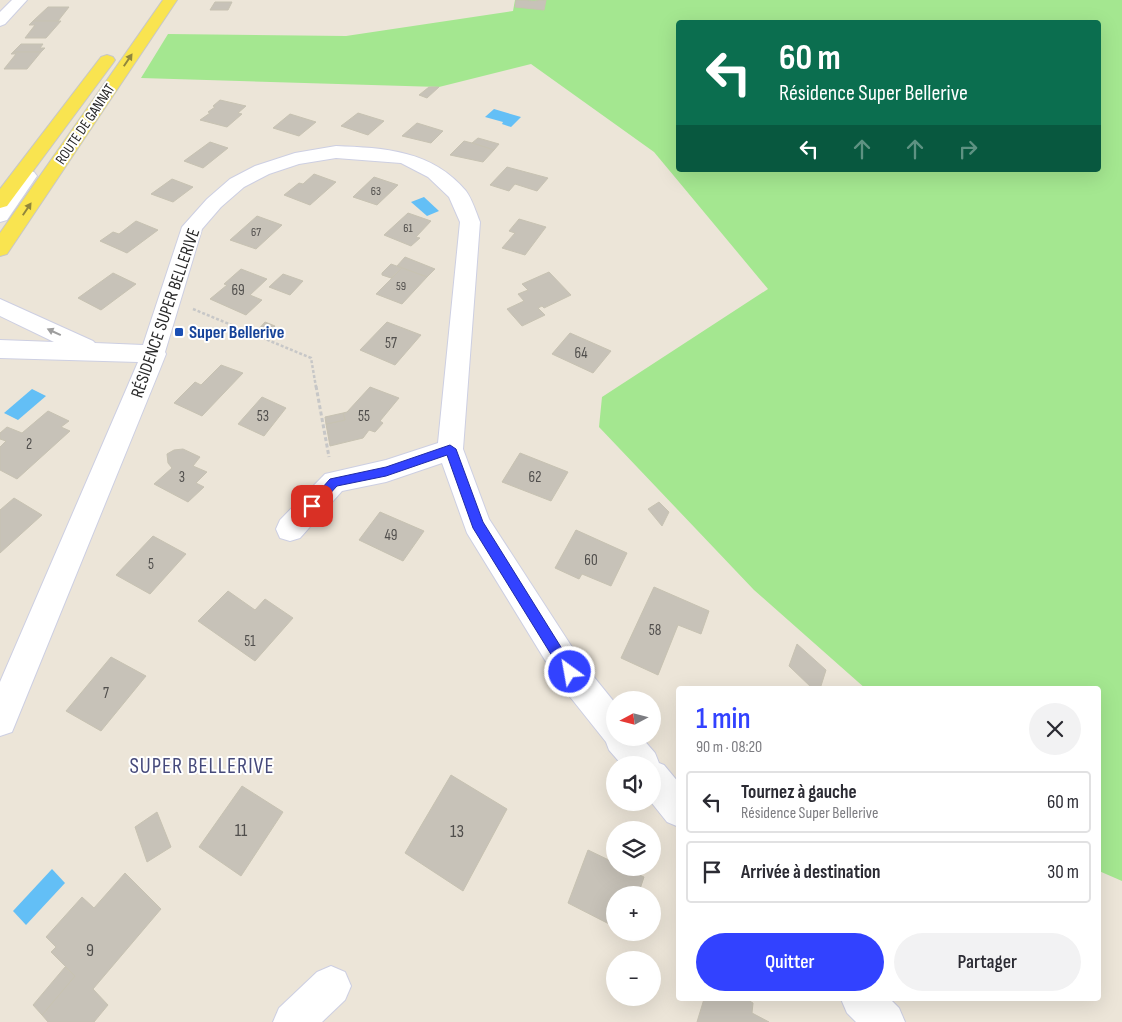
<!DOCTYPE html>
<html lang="fr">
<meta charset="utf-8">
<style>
:root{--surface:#fff;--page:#f2f2f3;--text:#2b2b33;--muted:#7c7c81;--line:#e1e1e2;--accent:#3242ff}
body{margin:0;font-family:"Sofia Sans Condensed",sans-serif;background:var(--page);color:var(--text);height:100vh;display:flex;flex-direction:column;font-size:19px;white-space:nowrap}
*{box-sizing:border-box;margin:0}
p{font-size:16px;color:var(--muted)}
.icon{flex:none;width:28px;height:28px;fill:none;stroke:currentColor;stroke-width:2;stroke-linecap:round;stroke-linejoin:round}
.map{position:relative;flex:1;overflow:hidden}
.sheet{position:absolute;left:676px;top:686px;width:425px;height:315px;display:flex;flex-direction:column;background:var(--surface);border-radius:5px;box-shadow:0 5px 20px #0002}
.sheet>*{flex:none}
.hud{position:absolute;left:676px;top:20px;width:425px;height:152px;border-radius:5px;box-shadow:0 5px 20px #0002;background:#0b6e4f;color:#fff;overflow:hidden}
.needle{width:32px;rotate:263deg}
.tools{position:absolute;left:606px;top:691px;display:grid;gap:10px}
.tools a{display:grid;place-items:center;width:55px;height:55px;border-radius:50%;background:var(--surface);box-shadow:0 5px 20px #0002;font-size:25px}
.pin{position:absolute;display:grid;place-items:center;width:42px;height:42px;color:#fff;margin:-21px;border-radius:10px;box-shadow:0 2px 8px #0006}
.me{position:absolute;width:55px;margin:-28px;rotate:328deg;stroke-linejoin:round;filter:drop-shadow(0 0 4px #0008)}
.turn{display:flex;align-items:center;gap:18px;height:105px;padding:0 20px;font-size:22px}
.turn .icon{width:65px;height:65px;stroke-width:2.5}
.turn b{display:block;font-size:35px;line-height:42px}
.lanes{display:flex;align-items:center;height:48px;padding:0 20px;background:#0003;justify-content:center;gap:25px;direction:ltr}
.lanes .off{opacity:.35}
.round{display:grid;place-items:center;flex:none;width:52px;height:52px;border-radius:26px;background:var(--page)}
.head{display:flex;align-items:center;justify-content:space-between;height:85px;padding:0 20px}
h1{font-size:30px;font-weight:600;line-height:38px;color:var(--accent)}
.button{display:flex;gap:10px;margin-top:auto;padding:10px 20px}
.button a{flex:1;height:58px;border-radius:30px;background:var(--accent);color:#fff;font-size:20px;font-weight:600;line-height:58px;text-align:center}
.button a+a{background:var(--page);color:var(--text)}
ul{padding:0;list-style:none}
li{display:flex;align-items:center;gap:15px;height:62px;margin:0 10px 8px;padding:0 10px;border:2px solid var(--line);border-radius:5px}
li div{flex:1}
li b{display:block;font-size:19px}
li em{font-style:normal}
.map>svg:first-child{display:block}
.green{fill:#a4e790;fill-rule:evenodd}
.water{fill:#63bff6}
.building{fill:#c7c2b8;stroke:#c7c2b2}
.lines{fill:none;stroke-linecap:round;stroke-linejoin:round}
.street-casing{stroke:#cdcfe2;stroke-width:2}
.primary-casing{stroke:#c7c7c7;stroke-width:2}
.path-far1{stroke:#c7c7c7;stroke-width:2.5;stroke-dasharray:3 2;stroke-linecap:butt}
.path{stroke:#c7c7c7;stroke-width:3;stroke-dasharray:4 2.5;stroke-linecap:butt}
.street{fill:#fff;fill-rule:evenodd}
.primary{fill:#f9e450;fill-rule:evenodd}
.oneway{fill:#90863c}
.oneway2{fill:#9e9e9e}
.route{fill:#3242ff;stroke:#202ba6}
.transit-dot{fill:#1a4fb4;stroke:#fff;stroke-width:2}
.labels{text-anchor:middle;stroke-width:4;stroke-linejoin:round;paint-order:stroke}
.far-number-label{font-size:12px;fill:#504e4c}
.far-street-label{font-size:15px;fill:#282828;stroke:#fff}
.number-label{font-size:15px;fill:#504e4c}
.street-label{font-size:18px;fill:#282828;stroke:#fff}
.transit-label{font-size:18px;font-weight:bold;fill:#164399;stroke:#fff;text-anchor:start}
.near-number-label{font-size:18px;fill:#504e4c}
.near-neighbourhood-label{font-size:22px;letter-spacing:1px;fill:#464a7b;stroke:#fff}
</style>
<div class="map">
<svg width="1122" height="1022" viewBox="0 0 1122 1022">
<rect width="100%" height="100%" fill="#ece5d8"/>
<path class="green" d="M515 0H1122V881L1099 871V689H866L754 590 599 427 602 397 768 289 654 152 531 64 439 87 141 78 168 34 346 36 513 11ZM679 22H1099V170H679Z"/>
<g class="water">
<polygon points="494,109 521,117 511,127 502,124 503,122 485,117"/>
<polygon points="424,197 439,211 427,216 411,202"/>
<polygon points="32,389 46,396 18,420 4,413"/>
<polygon points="52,869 65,883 26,925 13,911"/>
</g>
<g class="building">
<polygon points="516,0 534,1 546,0 544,10 515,7"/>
<polygon points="215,2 232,2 228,10 210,10"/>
<polygon points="48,7 69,7 58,21 33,21"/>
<polygon points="33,21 61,21 46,38 25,38 35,25 29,25"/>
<polygon points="21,44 43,44 40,48 45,48 41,52 13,52"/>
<polygon points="13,52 41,52 27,69 4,69 16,54 11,54"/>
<polygon points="429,87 439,87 427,98 419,95"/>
<polygon points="220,100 246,106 238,113 242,114 227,127 200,120 210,113 208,112 215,107 213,106"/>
<polygon points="358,113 384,121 368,135 341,126"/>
<polygon points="290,114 316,122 299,136 273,128"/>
<polygon points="417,123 443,131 431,143 402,136"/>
<polygon points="478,138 499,144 494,150 472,143"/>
<polygon points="464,141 472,143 494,150 483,162 450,155"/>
<polygon points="210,142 228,148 203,168 184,161"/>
<polygon points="507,167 548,178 537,191 515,184 509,191 490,185"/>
<polygon points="314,174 336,182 310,205 284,195 299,183 303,184"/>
<polygon points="374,177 398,185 377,205 353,197"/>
<polygon points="172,179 193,187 173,202 151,194"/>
<polygon points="408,213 431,221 416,237 420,238 411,246 384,235"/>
<polygon points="257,216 282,225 256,249 230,240"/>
<polygon points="519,219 546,227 525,255 502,248 515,233 509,231"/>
<polygon points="136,221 158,230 127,253 100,241 113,232 119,234"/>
<polygon points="405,257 435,269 427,277 397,266"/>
<polygon points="391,264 402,268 391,278 382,275 382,273"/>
<polygon points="402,268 427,277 402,304 376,294"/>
<polygon points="241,269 267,279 250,295 262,300 246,315 210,299 227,285 224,284"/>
<polygon points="549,272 571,295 544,308 542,306 538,308 545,315 522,326 507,309 524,301 518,294 528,290 522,284"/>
<polygon points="113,273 136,284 101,310 78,298"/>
<polygon points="283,274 303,281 290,295 269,287"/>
<polygon points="265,322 275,326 267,335 256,332"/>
<polygon points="387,322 421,335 395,365 360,350"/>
<polygon points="570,333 611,351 593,373 552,354"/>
<polygon points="221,365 243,373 202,416 174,403 195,382 201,385"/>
<polygon points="370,387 399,398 380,421 383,423 375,432 369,430 363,438 330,446 326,424 345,420 343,413 347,412"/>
<polygon points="262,397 286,408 264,436 238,424"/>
<polygon points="48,411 69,421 61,427 70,431 17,479 0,470 0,447 6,441 0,439 0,433 7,427 22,433"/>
<polygon points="343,413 345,420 326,424 325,417"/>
<polygon points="183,449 200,457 193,466 207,472 196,483 204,487 188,502 154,484 172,468 168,463 167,454 174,450"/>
<polygon points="520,453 568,472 551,501 502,482"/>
<polygon points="14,498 42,515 0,553 0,510"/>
<polygon points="659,502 669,512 662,526 648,509"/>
<polygon points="380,512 424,531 403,561 359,540"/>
<polygon points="576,530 627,553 611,586 582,574 579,579 555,568"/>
<polygon points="153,536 186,554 150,594 116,575"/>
<polygon points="654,587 709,611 701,634 678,625 658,675 621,658"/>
<polygon points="228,591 255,610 265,599 293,618 255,661 198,621"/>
<polygon points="797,644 826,670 820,689 813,689 789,666"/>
<polygon points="111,657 146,676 101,731 66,711"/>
<polygon points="451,775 507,809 463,891 405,853"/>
<polygon points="242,786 283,812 241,876 199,847"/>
<polygon points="157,812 171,847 147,862 135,827"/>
<polygon points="588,850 615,863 615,868 624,868 644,877 638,895 615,895 615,927 568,903"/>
<polygon points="125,873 161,909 93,989 108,1005 94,1022 48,1022 42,1015 75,976 51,952 56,947 46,937 82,897 94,908"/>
<polygon points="65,967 75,976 42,1015 33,1005"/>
<polygon points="704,999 746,999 753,1003 752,1013 769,1022 697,1022"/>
</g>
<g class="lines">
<defs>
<g id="street">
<polygon points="12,0 27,0 5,24 0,26 0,12"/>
<path d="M336 146C384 148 432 150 466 191 472 199 476 212 480 222L463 449 489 519 581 661 615 703V738H642L655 753 659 763 664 765 679 783V827L667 822 651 802H652V765H622L609 750 606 742 559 683 467 533 442 463 386 482 342 491 300 538 290 541 280 538 276 529 280 520 325 474 386 460 438 443 460 222 449 197 428 177 401 163 336 158 299 164 269 174 244 187 221 207 202 229 165 352 166 354 158 374 12 732 0 736V682L138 362 0 358V340L54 342 0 316V299L93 341 95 343 143 345 182 227 207 199 230 179 255 166 295 153Z"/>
<polygon points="27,170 34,172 37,176 7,220 0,222 0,201 20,172"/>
<polygon points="331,966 345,972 351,986 345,1000 322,1022 273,1022 279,1008 317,972"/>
<polygon points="841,999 890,999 899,1008 905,1022 856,1022 847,1013"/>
</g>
<g id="primary">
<polygon points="163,0 177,0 7,254 0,256 0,233"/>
<polygon points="107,55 113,57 115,60 113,63 7,206 0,208 0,189 101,57"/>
</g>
</defs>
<use href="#street" class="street-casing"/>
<use href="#primary" class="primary-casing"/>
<polyline class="path-far1" points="193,309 311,358 316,387"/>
<polyline class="path" points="316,386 329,457"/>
<use href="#street" class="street"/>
<use href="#primary" class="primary"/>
</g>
<defs><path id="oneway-solid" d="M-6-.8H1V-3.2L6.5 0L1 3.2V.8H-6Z" transform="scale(1.25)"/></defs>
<g class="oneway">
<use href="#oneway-solid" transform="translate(128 60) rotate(-56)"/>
<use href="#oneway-solid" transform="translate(27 209) rotate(-56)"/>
</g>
<use class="oneway2" href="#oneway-solid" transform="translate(54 332) rotate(-155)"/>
<polygon class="route" points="450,445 456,449 483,522 574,668 576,672 574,677 570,679 565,677 473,528 447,455 386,476 337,486 316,509 308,509 306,506 330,479 386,467"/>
<rect class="transit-dot" x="174" y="327" width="10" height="10" rx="2.5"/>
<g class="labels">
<g class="far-number-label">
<text x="376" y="195">63</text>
<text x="408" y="232">61</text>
<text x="256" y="236">67</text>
<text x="401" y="290">59</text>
</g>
<g class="far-street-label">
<text transform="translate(85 124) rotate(-56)" y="5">ROUTE DE GANNAT</text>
</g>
<g class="number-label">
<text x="238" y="295">69</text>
<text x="391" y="348">57</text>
<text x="581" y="358">64</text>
<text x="263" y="421">53</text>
<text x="364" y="421">55</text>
<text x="29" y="449">2</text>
<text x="182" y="482">3</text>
<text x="535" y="482">62</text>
<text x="391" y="540">49</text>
<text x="591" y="565">60</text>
<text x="151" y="569">5</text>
<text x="655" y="635">58</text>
<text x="250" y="646">51</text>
<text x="106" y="698">7</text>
</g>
<g class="street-label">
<text transform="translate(165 313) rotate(-71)" y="6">RÉSIDENCE SUPER BELLERIVE</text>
</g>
<g class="transit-label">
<text x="189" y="338">Super Bellerive</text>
</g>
<g class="near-number-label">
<text x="241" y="836">11</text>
<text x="457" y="837">13</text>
<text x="90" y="956">9</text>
</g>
<g class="near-neighbourhood-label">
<text x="202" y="773">SUPER BELLERIVE</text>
</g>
</g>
</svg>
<div class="tools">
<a><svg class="needle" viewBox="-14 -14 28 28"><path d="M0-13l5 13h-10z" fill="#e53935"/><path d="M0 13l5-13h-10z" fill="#7c7c81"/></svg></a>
<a><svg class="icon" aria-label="sound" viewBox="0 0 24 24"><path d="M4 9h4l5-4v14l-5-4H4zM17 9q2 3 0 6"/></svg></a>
<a><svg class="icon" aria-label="layers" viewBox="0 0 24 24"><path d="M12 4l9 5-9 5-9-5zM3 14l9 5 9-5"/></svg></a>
<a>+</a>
<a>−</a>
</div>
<div class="pin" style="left:312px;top:506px;background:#d93025"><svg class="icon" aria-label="arrive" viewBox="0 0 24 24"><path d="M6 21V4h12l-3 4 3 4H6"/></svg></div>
<svg class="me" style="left:570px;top:672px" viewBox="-20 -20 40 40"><circle r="17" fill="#3242ff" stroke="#fff" stroke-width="3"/><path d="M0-11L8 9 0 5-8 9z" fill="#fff"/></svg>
<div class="hud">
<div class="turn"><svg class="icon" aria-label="left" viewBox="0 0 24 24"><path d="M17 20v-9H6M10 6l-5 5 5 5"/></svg><div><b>60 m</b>Résidence Super Bellerive</div></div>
<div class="lanes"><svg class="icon" aria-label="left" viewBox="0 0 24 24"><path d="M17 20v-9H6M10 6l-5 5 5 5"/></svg><svg class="icon off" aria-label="ahead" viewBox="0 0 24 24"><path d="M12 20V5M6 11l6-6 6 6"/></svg><svg class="icon off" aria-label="ahead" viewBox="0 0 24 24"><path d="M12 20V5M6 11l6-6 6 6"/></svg><svg class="icon off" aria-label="right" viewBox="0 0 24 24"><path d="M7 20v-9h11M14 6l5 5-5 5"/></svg></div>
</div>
<section class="sheet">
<div class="head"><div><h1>1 min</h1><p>90 m · 08:20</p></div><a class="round"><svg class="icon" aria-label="close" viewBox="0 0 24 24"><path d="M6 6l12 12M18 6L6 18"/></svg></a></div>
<ul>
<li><svg class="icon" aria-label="left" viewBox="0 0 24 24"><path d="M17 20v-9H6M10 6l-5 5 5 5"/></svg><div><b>Tournez à gauche</b><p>Résidence Super Bellerive</p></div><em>60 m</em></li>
<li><svg class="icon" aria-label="arrive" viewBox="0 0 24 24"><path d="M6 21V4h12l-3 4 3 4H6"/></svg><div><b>Arrivée à destination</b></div><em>30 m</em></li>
</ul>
<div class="button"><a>Quitter</a><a>Partager</a></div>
</section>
</div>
